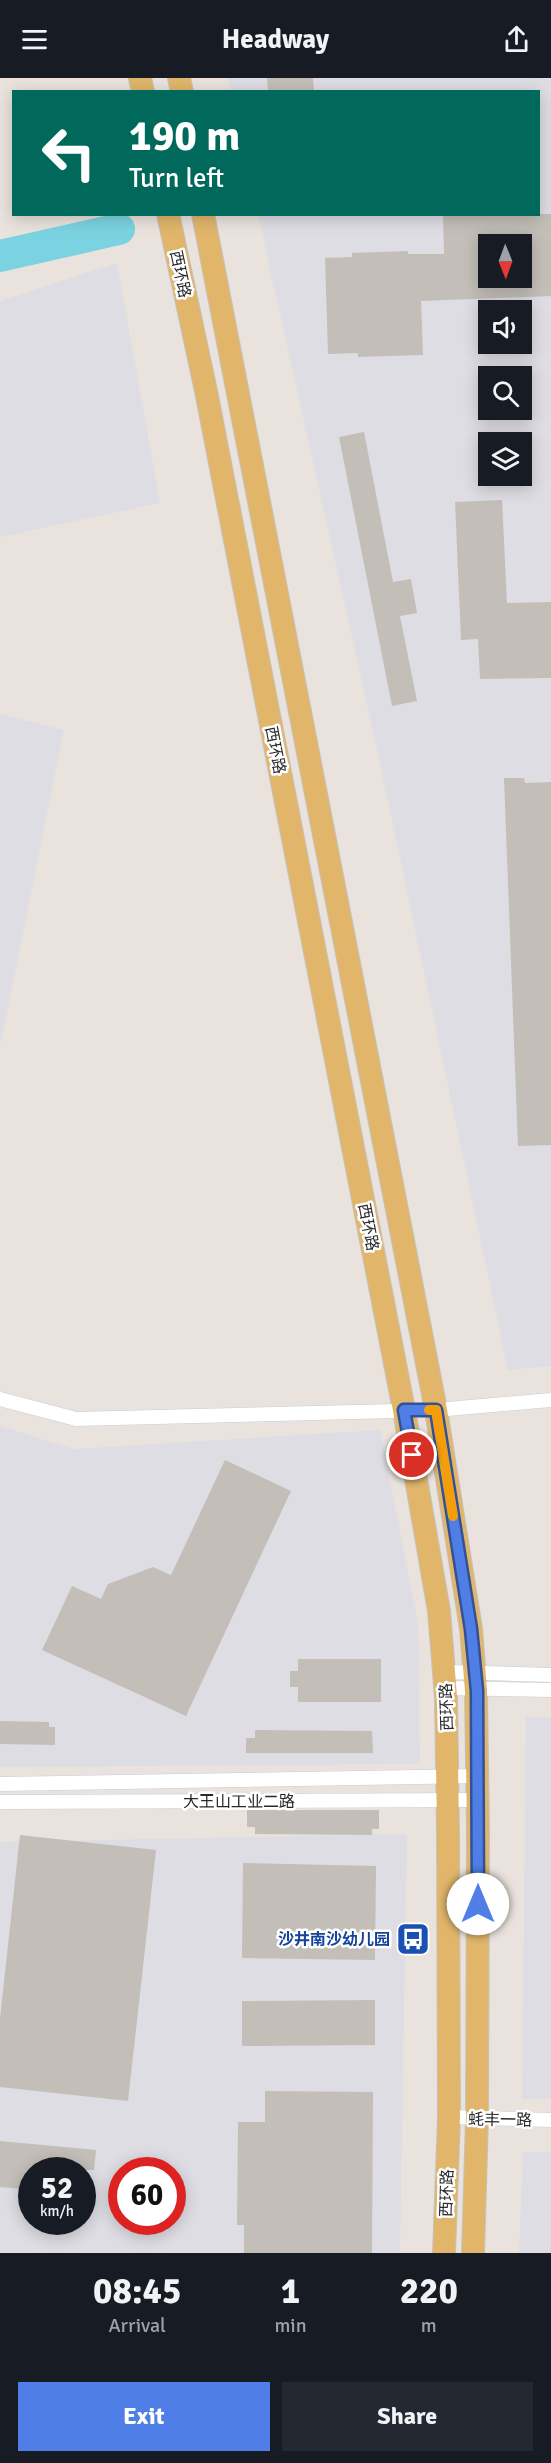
<!DOCTYPE html>
<meta charset="utf-8">
<style>
:root{--surface:#171b24;--page:#242831;--text:#f1f3f6;--muted:#9ea1a6;--accent:#4e7ee6}
body{margin:0;font-family:Signika,"Noto Sans SC",sans-serif;background:var(--page);color:var(--text);height:100vh;display:flex;flex-direction:column;font-size:22px;white-space:nowrap}
*{box-sizing:border-box;margin:0}
p{font-size:20px;color:var(--muted)}
.icon{flex:none;width:33px;height:33px;fill:none;stroke:currentColor;stroke-width:2;stroke-linecap:round;stroke-linejoin:round}
.map{position:relative;height:2175px;overflow:hidden}
.side{display:flex;flex-direction:column;background:var(--surface);flex:1}
.side>*{flex:none}
.banner{position:absolute;left:12px;top:12px;width:528px;height:126px;border-radius:0px;box-shadow:0 3px 15px #0003;background:#00695c;color:#fff;overflow:hidden}
.needle{width:39px;rotate:179deg}
.fabs{position:absolute;left:478px;top:156px;display:grid;gap:12px}
.fabs a{display:grid;place-items:center;width:54px;height:54px;border-radius:0px;background:var(--surface);box-shadow:0 3px 15px #0003;font-size:30px}
.speed{position:absolute;left:18px;top:2079px;display:flex;gap:12px;font-size:30px;font-weight:700;text-align:center}
.speed>*{display:grid;place-content:center;width:78px;height:78px;border-radius:50%;background:var(--surface);box-shadow:0 3px 15px #0003;line-height:1}
.speed small{font-size:15px;font-weight:400}
.speed .limit{border:9px solid #d22;background:#fff;color:#111}
.pin{position:absolute;display:grid;place-items:center;width:51px;height:51px;color:#fff;margin:-26px;border:3px solid #fff;border-radius:50%;box-shadow:0 2px 6px #0007}
.me{position:absolute;width:66px;margin:-33px;rotate:0deg;stroke-linejoin:round;filter:drop-shadow(0 0 4px #0008)}
.turn{display:flex;align-items:center;gap:21px;height:126px;padding:0 18px;font-size:27px}
.turn .icon{width:78px;height:78px;stroke-width:2.5}
.turn b{display:block;font-size:42px;line-height:51px}
.eta{display:flex;justify-content:space-evenly;align-items:center;height:102px;text-align:center}
.eta b{font-size:36px;font-weight:700;line-height:42px}
.button{display:flex;gap:12px;margin-top:auto;padding:12px 18px}
.button a{flex:1;height:69px;border-radius:0px;background:var(--accent);color:#fff;font-size:24px;font-weight:700;line-height:69px;text-align:center}
.button a+a{background:var(--page);color:var(--text)}
header{display:flex;justify-content:space-between;align-items:center;height:78px;padding:0 18px;background:var(--surface);font-size:27px;font-weight:700}
.map>svg:first-child{display:block}
.industrial{fill:#dedde3;fill-rule:evenodd}
.lines{fill:none;stroke-linecap:round;stroke-linejoin:round}
.river{stroke:#7bd3e1;stroke-width:32}
.building{fill:#c3beb8;fill-rule:evenodd}
.minor-casing{stroke:#c8cdd6;stroke-width:15}
.primary-casing{stroke:#c3c3c3;stroke-width:24}
.minor{stroke:#fff;stroke-width:14}
.primary{stroke:#e1b66b;stroke-width:22}
.route-casing{stroke:#335296;stroke-width:15}
.route{stroke:#4e7ee6;stroke-width:10}
.slow{stroke:#f59e0b;stroke-width:10}
.labels{text-anchor:middle;stroke-width:5;stroke-linejoin:round;paint-order:stroke}
.street-label{font-size:16px;fill:#2a2a2a;stroke:#fff}
.transit-label{font-size:16px;font-weight:bold;fill:#164399;stroke:#fff;text-anchor:end}
</style>
<header><svg class="icon" aria-label="menu" viewBox="0 0 24 24"><path d="M4 6h16M4 12h16M4 18h16"/></svg>Headway<svg class="icon" aria-label="share" viewBox="0 0 24 24"><path d="M12 15V3M7 8l5-5 5 5M5 13v7h14v-7"/></svg></header>
<div class="map">
<svg width="551" height="2175" viewBox="0 0 551 2175">
<rect width="100%" height="100%" fill="#eae3dd"/>
<g class="industrial">
<path d="M228 0H551V1288L508 1292 377 671 258 137 538 136V14H231ZM489 166H522V200H489ZM489 232H522V266H489ZM489 298H522V332H489ZM489 364H522V398H489Z"/>
<polygon points="117,185 160,425 0,459 0,223"/>
<polygon points="0,636 64,652 0,968"/>
<polygon points="0,1348 74,1371 380,1352 418,1545 420,1686 0,1689"/>
<polygon points="526,1639 551,1639 551,2021 522,2021"/>
<path d="M407 1756 400 2175H0V1764ZM32 2092H82V2144H32ZM122 2092H172V2144H122Z"/>
<polygon points="523,2074 551,2074 551,2175 519,2175"/>
</g>
<g class="lines">
<polyline class="river" points="0,178 119,151"/>
</g>
<g class="building">
<polygon points="267,0 313,0 314,14 268,14"/>
<path d="M443 136H551V218L421 223 423 277 358 279V275L328 276 325 180 352 179V175L408 173V176H444ZM489 166H522V200H489Z"/>
<polygon points="364,354 393,504 411,501 417,535 400,538 417,623 392,628 339,359"/>
<polygon points="502,422 507,525 551,524 551,600 480,601 478,561 461,562 455,424"/>
<polygon points="504,700 524,700 525,705 551,704 551,1067 518,1068"/>
<polygon points="225,1382 291,1413 186,1638 42,1572 72,1508 101,1521 108,1506 153,1489 171,1497"/>
<polygon points="298,1581 381,1581 381,1624 298,1624 298,1609 290,1609 290,1593 298,1593"/>
<polygon points="0,1643 49,1644 49,1649 55,1649 55,1667 0,1666"/>
<polygon points="255,1652 372,1653 373,1675 246,1675 246,1660 255,1660"/>
<polygon points="247,1732 379,1732 379,1751 372,1751 372,1757 255,1756 255,1749 247,1749"/>
<polygon points="20,1757 156,1772 128,2023 0,2009 0,1941"/>
<polygon points="243,1785 376,1788 375,1882 242,1880"/>
<polygon points="375,1922 375,1967 242,1968 242,1923"/>
<polygon points="265,2013 373,2014 372,2175 244,2175 244,2147 237,2147 238,2044 265,2044"/>
<polygon points="0,2063 96,2072 94,2092 32,2092 32,2112 0,2109"/>
</g>
<g class="lines">
<defs>
<g id="minor">
<polyline points="0,1321 76,1341 436,1332 551,1322"/>
<polyline points="444,1594 551,1597"/>
<polyline points="445,1610 551,1612"/>
<polyline points="0,1706 477,1698"/>
<polyline points="0,1724 478,1722"/>
<polyline points="449,2039 551,2042"/>
</g>
<g id="primary">
<polyline points="140,0 143,14"/>
<polyline points="179,0 182,14"/>
<polyline points="168,136 206,313 404,1332 439,1533 446,1619 448,1753 449,2039 444,2175"/>
<polyline points="203,136 436,1332 471,1551 476,1613 478,1754 477,2040 473,2175"/>
</g>
</defs>
<use href="#minor" class="minor-casing"/>
<use href="#primary" class="primary-casing"/>
<use href="#minor" class="minor"/>
<use href="#primary" class="primary"/>
</g>
<g class="lines">
<defs>
<polyline id="route" points="412,1377 404,1332 436,1332 471,1551 477,1613 478,1826"/>
</defs>
<use href="#route" class="route-casing"/>
<use href="#route" class="route"/>
<polyline class="slow" points="429,1332 436,1332 453,1438"/>
</g>
<defs>
<symbol id="bus-square" viewBox="-11 -11 22 22"><rect x="-9" y="-9" width="18" height="18" rx="4" fill="#1a4fb4" stroke="#fff"/><path d="M-5-6H5V4H4V6H2V4H-2V6H-4V4H-5ZM-3.5-4V0h7V-4ZM-3.5 1.2v1.5H-2V1.2ZM2 1.2v1.5H3.5V1.2Z" fill="#fff"/></symbol>
</defs>
<g fill-rule="evenodd">
<use href="#bus-square" x="394" y="1842" width="38" height="38"/>
</g>
<g class="labels">
<g class="street-label">
<text transform="translate(181 196) rotate(78)" y="6">西环路</text>
<text transform="translate(276 672) rotate(79)" y="6">西环路</text>
<text transform="translate(369 1149) rotate(79)" y="6">西环路</text>
<text transform="translate(446 1629) rotate(-92)" y="6">西环路</text>
<text x="239" y="1729">大王山工业二路</text>
<text transform="translate(500 2041) rotate(1)" y="6">蚝丰一路</text>
<text transform="translate(446 2115) rotate(-88)" y="6">西环路</text>
</g>
<g class="transit-label">
<text x="390" y="1867">沙井南沙幼儿园</text>
</g>
</g>
</svg>
<div class="fabs">
<a><svg class="needle" viewBox="-14 -14 28 28"><path d="M0-13l5 13h-10z" fill="#e53935"/><path d="M0 13l5-13h-10z" fill="#9ea1a6"/></svg></a>
<a><svg class="icon" aria-label="sound" viewBox="0 0 24 24"><path d="M4 9h4l5-4v14l-5-4H4zM17 9q2 3 0 6"/></svg></a>
<a><svg class="icon" aria-label="search" viewBox="0 0 24 24"><circle cx="10" cy="10" r="6"/><path d="M15 15l6 6"/></svg></a>
<a><svg class="icon" aria-label="layers" viewBox="0 0 24 24"><path d="M12 4l9 5-9 5-9-5zM3 14l9 5 9-5"/></svg></a>
</div>
<div class="speed"><div>52<small>km/h</small></div><div class="limit">60</div></div>
<div class="pin" style="left:412px;top:1377px;background:#d93025"><svg class="icon" aria-label="arrive" viewBox="0 0 24 24"><path d="M6 21V4h12l-3 4 3 4H6"/></svg></div>
<svg class="me" style="left:478px;top:1826px" viewBox="-20 -20 40 40"><circle r="19" fill="#fff"/><path d="M0-13L10 11 0 6-10 11z" fill="#4e7ee6"/></svg>
<div class="banner">
<div class="turn"><svg class="icon" aria-label="left" viewBox="0 0 24 24"><path d="M17 20v-9H6M10 6l-5 5 5 5"/></svg><div><b>190 m</b>Turn left</div></div>
</div>
</div>
<section class="side">
<div class="eta">
<div><b>08:45</b><p>Arrival</p></div>
<div><b>1</b><p>min</p></div>
<div><b>220</b><p>m</p></div>
</div>
<div class="button"><a>Exit</a><a>Share</a></div>
</section>
